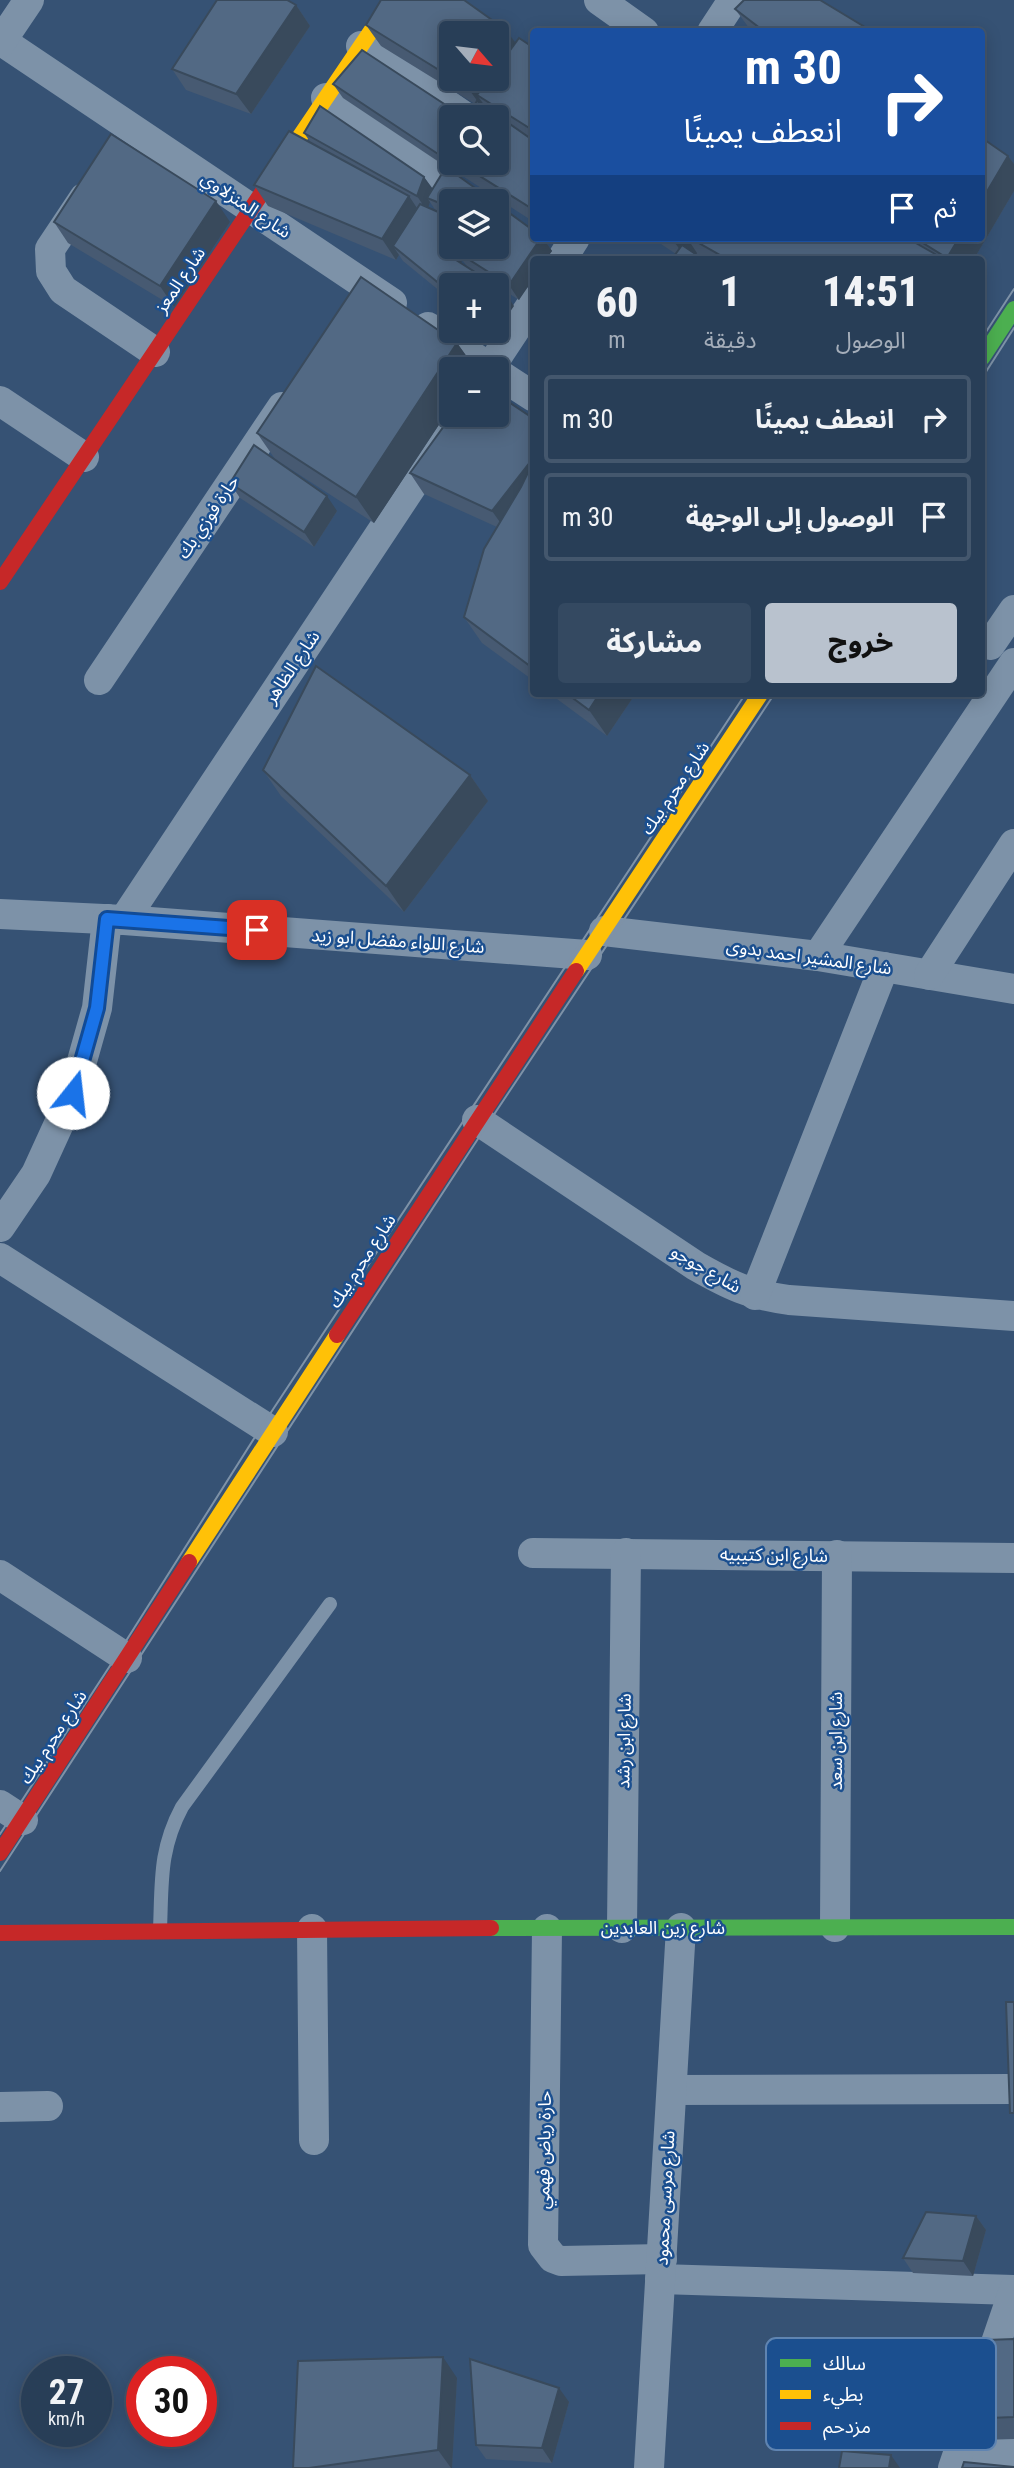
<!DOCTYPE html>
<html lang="ar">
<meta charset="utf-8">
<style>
:root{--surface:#283e57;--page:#344961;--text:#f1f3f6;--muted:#a5aeba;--line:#44576d;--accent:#b9c2ce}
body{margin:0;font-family:"Roboto Condensed","Noto Sans Arabic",sans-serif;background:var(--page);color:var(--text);direction:rtl;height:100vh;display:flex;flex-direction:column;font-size:26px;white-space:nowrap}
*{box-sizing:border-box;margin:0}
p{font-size:23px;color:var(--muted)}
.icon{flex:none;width:38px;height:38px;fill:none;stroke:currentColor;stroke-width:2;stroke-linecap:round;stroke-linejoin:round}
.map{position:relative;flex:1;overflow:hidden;direction:ltr}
.side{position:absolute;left:530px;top:256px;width:455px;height:441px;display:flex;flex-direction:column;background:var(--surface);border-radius:7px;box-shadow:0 4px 18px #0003,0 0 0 2px var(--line);direction:rtl}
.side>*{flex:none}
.guide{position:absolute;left:530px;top:28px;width:455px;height:214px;border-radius:7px;box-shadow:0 4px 18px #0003,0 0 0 2px var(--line);direction:rtl;background:#1a4fa0;color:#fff;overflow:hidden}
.needle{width:46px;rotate:118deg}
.tools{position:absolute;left:439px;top:21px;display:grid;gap:14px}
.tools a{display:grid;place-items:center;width:70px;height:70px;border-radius:7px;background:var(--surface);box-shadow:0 4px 18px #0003,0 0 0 2px var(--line);font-size:35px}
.speed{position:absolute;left:21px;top:2356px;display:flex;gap:14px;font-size:35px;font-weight:700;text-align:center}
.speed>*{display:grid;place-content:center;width:91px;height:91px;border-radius:50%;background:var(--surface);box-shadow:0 4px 18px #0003,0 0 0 2px var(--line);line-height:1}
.speed small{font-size:18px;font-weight:400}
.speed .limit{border:10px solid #d22;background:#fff;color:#111}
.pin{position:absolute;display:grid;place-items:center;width:60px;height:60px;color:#fff;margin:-30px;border-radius:14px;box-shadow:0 4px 10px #0006}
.me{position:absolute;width:77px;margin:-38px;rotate:16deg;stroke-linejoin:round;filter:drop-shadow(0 0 5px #0008)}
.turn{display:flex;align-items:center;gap:24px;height:147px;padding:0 28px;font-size:32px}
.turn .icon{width:91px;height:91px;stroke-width:2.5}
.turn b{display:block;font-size:49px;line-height:60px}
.then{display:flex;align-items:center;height:66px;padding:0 28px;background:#0003;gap:14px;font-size:26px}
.eta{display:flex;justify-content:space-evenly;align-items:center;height:119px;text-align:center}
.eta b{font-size:42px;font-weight:800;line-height:49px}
.cta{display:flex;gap:14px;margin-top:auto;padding:14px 28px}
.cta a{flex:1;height:80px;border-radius:7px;background:var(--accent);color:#111;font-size:28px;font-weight:800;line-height:80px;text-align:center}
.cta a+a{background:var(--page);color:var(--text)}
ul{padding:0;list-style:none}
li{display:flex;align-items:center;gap:21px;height:88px;margin:0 14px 10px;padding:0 14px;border:4px solid var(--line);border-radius:7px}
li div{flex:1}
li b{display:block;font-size:26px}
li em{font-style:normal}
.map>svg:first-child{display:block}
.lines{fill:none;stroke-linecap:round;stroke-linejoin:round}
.lane{stroke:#7d92a8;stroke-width:14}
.street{stroke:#7d92a8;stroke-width:30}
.fast{stroke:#4caf50;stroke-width:16}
.slow{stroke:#ffc107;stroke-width:16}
.jam{stroke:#c62828;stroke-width:16}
.tram{stroke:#7e92a7;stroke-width:2}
.wall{fill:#475a72;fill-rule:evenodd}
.shaded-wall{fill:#394a5c}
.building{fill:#526984;stroke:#394a5c;stroke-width:2}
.route-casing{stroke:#114b97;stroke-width:18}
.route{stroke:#1a73e8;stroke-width:12}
.labels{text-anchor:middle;stroke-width:5;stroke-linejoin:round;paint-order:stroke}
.street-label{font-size:18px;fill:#fff;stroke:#1b4f8f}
.key{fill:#1b4f8f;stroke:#5f84b1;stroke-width:2}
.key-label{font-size:19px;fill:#fff}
</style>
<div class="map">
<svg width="1014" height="2468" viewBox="0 0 1014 2468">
<rect width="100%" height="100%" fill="#365274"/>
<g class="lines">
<path class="lane" d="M160 1929C162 1882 159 1850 182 1807L330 1604"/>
<g class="street">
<polyline points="599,0 644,32"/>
<polyline points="712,32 733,0"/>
<polyline points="0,40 392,303"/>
<polyline points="0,43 29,0"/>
<polyline points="361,46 465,117"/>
<polyline points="326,98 443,181"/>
<polyline points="84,198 50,249 51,271 63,290 155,352"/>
<polyline points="562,259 575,238"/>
<polyline points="428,327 492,369"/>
<polyline points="489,369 534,301"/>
<polyline points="497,373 534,397"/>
<polyline points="0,401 84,457"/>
<polyline points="990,645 1014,610"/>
<polyline points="99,680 282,407"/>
<polyline points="0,914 124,920 587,955"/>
<polyline points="124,920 459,415"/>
<polyline points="604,931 818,956 1014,989"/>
<polyline points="818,956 1014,663"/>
<polyline points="929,975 1014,844"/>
<path d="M477 1120 696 1266C731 1286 748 1294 789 1300L1014 1316"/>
<polyline points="0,1227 36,1174 73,1093 97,1008 107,919"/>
<polyline points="0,1258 273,1432"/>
<polyline points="755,1295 884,967"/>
<polyline points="533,1553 1014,1558"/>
<polyline points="0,1575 127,1658"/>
<polyline points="0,1805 23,1820"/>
<polyline points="835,1927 837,1555"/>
<polyline points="622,1928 626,1553"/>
<polyline points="312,1929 314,2140"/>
<polyline points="547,1929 543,2245 553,2258 561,2261 662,2259"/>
<polyline points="672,2090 1014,2089"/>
<polyline points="0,2107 48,2106"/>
<polyline points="660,2279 1014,2290"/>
<polyline points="959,2452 1014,2451"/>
<polyline points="649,2468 681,1928"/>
<polyline points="953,2468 1014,2290"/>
</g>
<g class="fast">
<polyline points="982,358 1014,309"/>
<polyline points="491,1928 1014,1927"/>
</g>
<g class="slow">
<polyline points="284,160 392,0"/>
<polyline points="576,971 761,693"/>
<polyline points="189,1562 337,1335"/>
</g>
<g class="jam">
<polyline points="0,582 284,160"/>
<polyline points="337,1335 576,971"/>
<polyline points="0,1853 189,1562"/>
<polyline points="0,1933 491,1928"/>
</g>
<g class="tram">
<polyline points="982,338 1014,289"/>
<polyline points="982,378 1014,328"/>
<polyline points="0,1834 119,1652 262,1426 746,693"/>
<polyline points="0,1871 487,1125 775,693"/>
</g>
</g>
<g class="wall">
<path d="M381 0H464L506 30 515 43 519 38 534 48V222L461 175 452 163 448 168 343 98 333 84 362 50 464 117H452V163H497V117H467L475 104 381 46 366 25ZM452 33H497V79H452Z"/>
<polygon points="296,5 310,26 251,114 186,90 172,69"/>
<polygon points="735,9 873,32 752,32"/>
<path d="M304 133 424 177 433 189 452 201V247L543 238 552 251 546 259H534L519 300 467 266 462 260 452 285V301L403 261 399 255 396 260 268 206 254 185 311 143ZM430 202 436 211 428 207Z"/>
<polygon points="1008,156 1014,164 1014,191 974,259 672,259 676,254 652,238 982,238"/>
<polygon points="54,222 230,222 174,307 68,243"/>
<polygon points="361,277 457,343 475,368 452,369 452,405 374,523 275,459 257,433"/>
<polygon points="534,419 534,681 482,643 464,617 497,527 424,494 410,473"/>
<polygon points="230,483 337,511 314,547 240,498"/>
<polygon points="549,693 636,693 607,736"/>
<polygon points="263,770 470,775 488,801 404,912 281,796"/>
<polygon points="976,2216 986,2230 973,2276 913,2273 903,2258"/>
<polygon points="1014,2339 1014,2439 979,2440 964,2419"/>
<polygon points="457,2378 452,2468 293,2468"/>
<polygon points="873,2380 884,2394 870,2440 824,2441 814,2426"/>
<polygon points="569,2402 552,2463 486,2459 476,2445"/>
</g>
<g class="shaded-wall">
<polygon points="296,5 310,26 251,114 236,94"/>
<polygon points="506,30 521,50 488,102 477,95 485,106 483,109 468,88 475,79 497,79 497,44"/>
<polygon points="452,135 452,158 446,155 452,163 448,168 438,154"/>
<polygon points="1008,156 1014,164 1014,191 974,259 948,259 947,258 959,238 982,238 982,200"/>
<polygon points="424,177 434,191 427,198 430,202 427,211 417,196"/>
<polygon points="409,196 423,217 393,246 399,255 396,260 382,239"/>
<polygon points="216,201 230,222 174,307 160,286"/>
<polygon points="541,238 543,238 552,251 546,259 534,259 534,278 519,300 509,285"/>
<polygon points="679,238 687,238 697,253 693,259 687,259 675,243"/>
<polygon points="452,247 466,247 457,252 462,260 460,270 450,256"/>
<polygon points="504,291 514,306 494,335 491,331 497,331 497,302"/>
<polygon points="457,343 475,368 452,369 452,405 374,523 356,497"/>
<polygon points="534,457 534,497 507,532 492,511"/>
<polygon points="327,496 337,511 314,547 304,532"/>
<polygon points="600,693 636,693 607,736 589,710"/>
<polygon points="470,775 488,801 404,912 386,886"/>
<polygon points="976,2216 986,2230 973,2276 963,2261"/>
<polygon points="443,2357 457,2378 452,2468 451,2468 438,2450"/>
<polygon points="873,2380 884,2394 870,2440 860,2425"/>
<polygon points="559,2388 569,2402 552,2463 542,2448"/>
<polygon points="891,2455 900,2468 889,2468"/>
</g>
<g class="building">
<polygon points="217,0 287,0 296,5 236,94 172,69"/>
<polygon points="381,0 464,0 506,30 497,44 497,33 452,33 452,78 366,25"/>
<polygon points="744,0 820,0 873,32 765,32 735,9"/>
<polygon points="519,38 534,48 534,131 477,95 489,79 497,79 497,68"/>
<polygon points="362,50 464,117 452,117 452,135 438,154 333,84"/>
<polygon points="453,79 475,79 468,88"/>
<polygon points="477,101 534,141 534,210 459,163 497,163 497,117 467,117"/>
<polygon points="320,106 424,177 417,196 304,133"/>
<polygon points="289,131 409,196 382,239 254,185"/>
<polygon points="111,134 216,201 160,286 54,222"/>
<polygon points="982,138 1008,156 982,200"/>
<polygon points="452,145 452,158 446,155"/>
<polygon points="446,167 493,201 452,201 452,208 427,198"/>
<polygon points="420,204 452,218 452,247 450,256 495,285 452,285 452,294 393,246"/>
<polygon points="497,204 534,231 534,238 541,238 509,285 457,252 458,247 497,247"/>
<polygon points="668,238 679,238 675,243"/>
<polygon points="690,238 907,238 935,254 932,259 727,259"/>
<polygon points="915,238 959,238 947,258"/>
<polygon points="682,245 703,259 672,259"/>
<polygon points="361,277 457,343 356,497 257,433"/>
<polygon points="497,287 504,291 497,302"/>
<polygon points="497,394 534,419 534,457 492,511 410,473 452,415 497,415"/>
<polygon points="254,445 327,496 304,532 230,483"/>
<polygon points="534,460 534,669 464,617 484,549 521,487"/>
<polygon points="316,666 470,775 386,886 263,770"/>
<polygon points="566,693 600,693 589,710"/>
<polygon points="1006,2002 1014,2002 1014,2113 1010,2113"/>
<polygon points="926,2212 976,2216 963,2261 903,2258"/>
<polygon points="1014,2339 1014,2417 964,2419 987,2340"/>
<polygon points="443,2357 438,2450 309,2468 293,2468 298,2361"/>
<polygon points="470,2359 559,2388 542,2448 476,2445"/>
<polygon points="842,2451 891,2455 889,2468 839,2468"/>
<polygon points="964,2462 1014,2467 1014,2468 962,2468"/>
</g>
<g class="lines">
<defs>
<polyline id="route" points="73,1093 97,1008 107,919 257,930"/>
</defs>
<use href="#route" class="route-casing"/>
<use href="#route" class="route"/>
</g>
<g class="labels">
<g class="street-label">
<text transform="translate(246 205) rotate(34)" y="6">شارع المنزلاوي</text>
<text transform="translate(180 280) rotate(-56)" y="6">شارع المعز</text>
<text transform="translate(208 517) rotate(-56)" y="6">حارة فوزي بك</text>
<text transform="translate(292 667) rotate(-56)" y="6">شارع الظاهر</text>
<text transform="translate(675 788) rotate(-56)" y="6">شارع محرم بيك</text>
<text transform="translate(398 941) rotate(4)" y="6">شارع اللواء مفضل ابو زيد</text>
<text transform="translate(809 957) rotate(8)" y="6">شارع المشير احمد بدوى</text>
<text transform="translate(362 1261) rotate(-57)" y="6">شارع محرم بيك</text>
<text transform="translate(706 1269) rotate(30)" y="6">شارع جوجو</text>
<text transform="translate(774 1555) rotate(1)" y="6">شارع ابن كتيبيه</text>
<text transform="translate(53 1737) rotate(-57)" y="6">شارع محرم بيك</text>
<text transform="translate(624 1741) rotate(-89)" y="6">شارع ابن رشد</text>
<text transform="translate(836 1741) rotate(-90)" y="6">شارع ابن سعد</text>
<text x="663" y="1934">شارع زين العابدين</text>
<text transform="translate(544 2150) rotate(-89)" y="6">حارة رياض فهمي</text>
<text transform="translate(665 2198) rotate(-87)" y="6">شارع مرسى محمود</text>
</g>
</g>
<rect x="766" y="2338" width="230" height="112" rx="10" class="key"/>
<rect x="780" y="2359" width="31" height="8" fill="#4caf50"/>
<rect x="780" y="2390" width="31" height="9" fill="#ffc107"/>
<rect x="780" y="2422" width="31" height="8" fill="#c62828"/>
<g class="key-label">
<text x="823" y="2370">سالك</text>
<text x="823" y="2401">بطيء</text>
<text x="823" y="2433">مزدحم</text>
</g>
</svg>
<div class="tools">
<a><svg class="needle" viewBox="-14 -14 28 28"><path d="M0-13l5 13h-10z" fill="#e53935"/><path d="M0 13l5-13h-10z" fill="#a5aeba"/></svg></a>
<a><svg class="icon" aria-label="search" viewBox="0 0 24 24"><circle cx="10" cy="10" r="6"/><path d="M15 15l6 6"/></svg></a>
<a><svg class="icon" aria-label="layers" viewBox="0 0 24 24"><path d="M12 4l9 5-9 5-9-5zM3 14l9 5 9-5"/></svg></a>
<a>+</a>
<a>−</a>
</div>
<div class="speed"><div>27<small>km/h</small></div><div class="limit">30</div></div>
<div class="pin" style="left:257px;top:930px;background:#d93025"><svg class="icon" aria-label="arrive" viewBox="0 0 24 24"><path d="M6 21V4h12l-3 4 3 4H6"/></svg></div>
<svg class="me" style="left:73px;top:1093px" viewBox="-20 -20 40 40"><circle r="19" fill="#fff"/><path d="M0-13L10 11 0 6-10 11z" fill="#1a73e8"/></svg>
<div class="guide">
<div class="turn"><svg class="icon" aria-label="right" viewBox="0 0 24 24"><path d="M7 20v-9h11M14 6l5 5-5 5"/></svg><div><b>30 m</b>انعطف يمينًا</div></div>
<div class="then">ثم<svg class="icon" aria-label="arrive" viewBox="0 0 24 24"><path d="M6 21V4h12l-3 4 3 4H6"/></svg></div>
</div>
<section class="side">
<div class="eta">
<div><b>14:51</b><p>الوصول</p></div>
<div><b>1</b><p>دقيقة</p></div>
<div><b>60</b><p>m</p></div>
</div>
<ul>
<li><svg class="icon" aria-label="right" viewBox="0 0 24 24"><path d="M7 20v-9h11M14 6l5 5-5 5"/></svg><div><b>انعطف يمينًا</b></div><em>30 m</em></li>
<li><svg class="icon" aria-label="arrive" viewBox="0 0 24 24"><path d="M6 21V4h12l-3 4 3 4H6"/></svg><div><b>الوصول إلى الوجهة</b></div><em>30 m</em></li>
</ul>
<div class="cta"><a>خروج</a><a>مشاركة</a></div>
</section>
</div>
